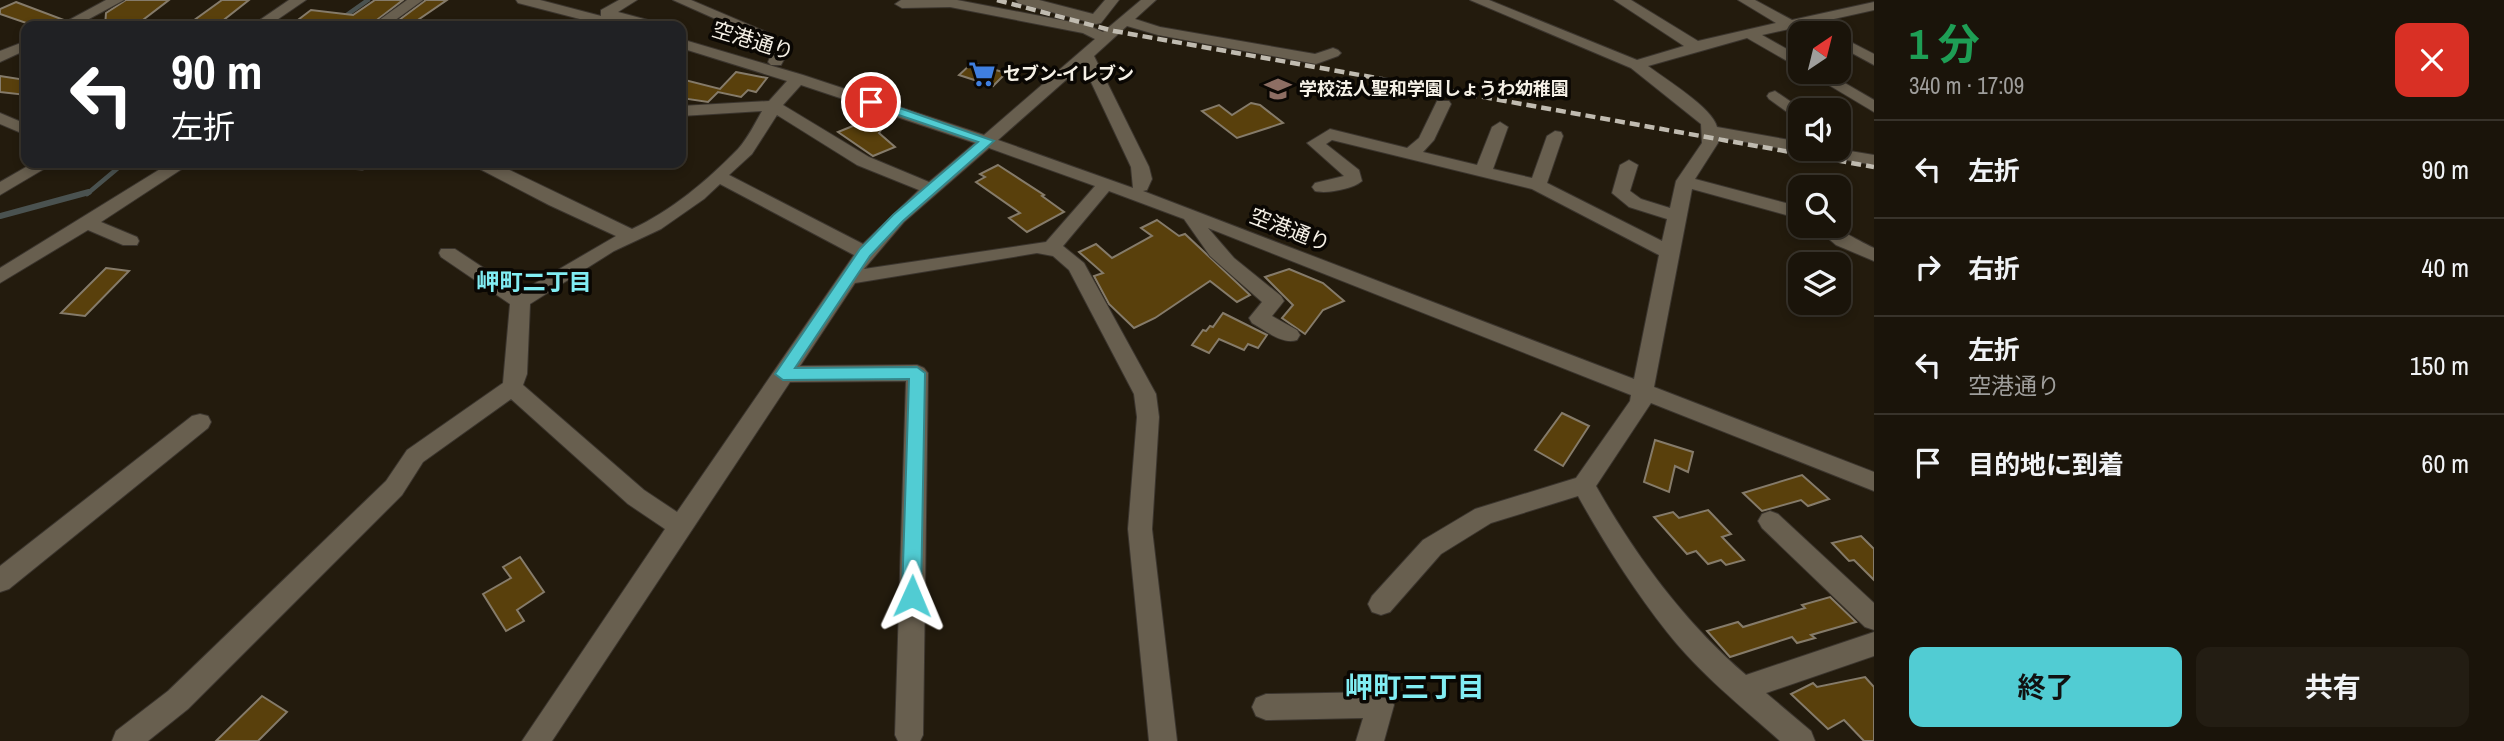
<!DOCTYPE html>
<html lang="ja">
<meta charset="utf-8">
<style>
:root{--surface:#1a140a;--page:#231d13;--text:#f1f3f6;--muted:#9f9e9c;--line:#38332b;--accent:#51ccd3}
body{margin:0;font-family:"Archivo Narrow","Noto Sans JP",sans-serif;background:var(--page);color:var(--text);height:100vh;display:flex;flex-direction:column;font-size:26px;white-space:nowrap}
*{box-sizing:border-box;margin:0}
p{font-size:23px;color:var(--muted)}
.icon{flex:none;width:38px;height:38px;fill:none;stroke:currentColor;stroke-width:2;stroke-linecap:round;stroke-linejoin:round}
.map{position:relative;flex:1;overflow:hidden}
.sheet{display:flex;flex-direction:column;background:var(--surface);width:630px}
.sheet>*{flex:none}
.hud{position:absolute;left:21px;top:21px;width:665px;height:147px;border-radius:14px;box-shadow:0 4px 10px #0003,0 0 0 2px var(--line);background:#202124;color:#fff;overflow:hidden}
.needle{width:46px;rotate:35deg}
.controls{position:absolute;left:1788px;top:21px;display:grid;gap:14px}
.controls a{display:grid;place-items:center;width:63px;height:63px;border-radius:14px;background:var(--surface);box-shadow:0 4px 10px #0003,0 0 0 2px var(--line);font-size:35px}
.pin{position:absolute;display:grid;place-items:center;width:60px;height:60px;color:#fff;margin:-30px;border:4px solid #fff;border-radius:50%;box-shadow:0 2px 7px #0007}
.me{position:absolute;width:77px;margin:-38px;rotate:1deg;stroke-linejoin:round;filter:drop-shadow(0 0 5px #0008)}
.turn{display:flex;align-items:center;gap:24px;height:147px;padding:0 35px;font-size:32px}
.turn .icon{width:91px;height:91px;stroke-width:2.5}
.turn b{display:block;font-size:49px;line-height:60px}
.round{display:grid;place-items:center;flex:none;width:74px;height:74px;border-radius:14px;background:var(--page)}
.head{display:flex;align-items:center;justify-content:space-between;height:119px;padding:0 35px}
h1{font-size:42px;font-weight:700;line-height:52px;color:#1e9e55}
.action{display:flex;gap:14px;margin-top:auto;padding:14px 35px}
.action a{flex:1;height:80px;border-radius:14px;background:var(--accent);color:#111;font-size:28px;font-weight:700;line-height:80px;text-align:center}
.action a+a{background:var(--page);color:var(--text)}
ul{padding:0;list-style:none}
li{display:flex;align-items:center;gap:21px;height:98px;padding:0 35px;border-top:2px solid var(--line)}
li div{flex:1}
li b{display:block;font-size:26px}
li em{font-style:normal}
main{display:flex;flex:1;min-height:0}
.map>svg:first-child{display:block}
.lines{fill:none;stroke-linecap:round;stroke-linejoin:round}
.stream-far1{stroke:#4a5250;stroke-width:4.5}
.stream{stroke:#4a5250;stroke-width:6}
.building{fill:#59400c;stroke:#857b6a;stroke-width:2}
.minor-casing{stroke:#3b352e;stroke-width:2}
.minor{fill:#685f4f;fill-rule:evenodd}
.rail{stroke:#c0bbb0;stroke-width:4.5;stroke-dasharray:10 5;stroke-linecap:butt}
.route{fill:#51ccd3;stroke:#358589;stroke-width:2}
.labels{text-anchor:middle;stroke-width:7;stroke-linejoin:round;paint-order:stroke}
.far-poi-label{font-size:18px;font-weight:bold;fill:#f5f0e6;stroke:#0a0703;text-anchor:start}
.street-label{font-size:21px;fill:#f5f0e6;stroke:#0a0703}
.neighbourhood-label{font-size:23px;font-weight:bold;fill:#81edf3;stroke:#0a0703}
.near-neighbourhood-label{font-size:28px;font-weight:bold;fill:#81edf3;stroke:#0a0703}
</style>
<main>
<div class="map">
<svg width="1874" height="741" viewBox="0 0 1874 741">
<rect width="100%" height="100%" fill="#231b0d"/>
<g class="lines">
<g class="stream-far1">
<polyline points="331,26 368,0"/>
<polyline points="87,194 124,163"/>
</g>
<polyline class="stream" points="0,216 89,192"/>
</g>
<g class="building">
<polygon points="126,0 169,0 135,26 105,26 106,13"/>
<polygon points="222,0 249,0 216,26 186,26"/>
<polygon points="375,0 403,0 369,26 290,26 311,10 353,15"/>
<polygon points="426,0 447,0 409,26 391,26"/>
<polygon points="16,2 64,20 56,26 35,26 0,14 0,9"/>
<polygon points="972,63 1006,73 993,86 959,75"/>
<polygon points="736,72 767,78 756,92 748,90 741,97 718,92 708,102 681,98 681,79 720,89"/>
<polygon points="0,76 26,80 26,95 0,92"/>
<polygon points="1251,103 1260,105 1283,123 1237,138 1202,111 1219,105 1232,115"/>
<polygon points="865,121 868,124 885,124 879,133 895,147 873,156 838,132"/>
<polygon points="998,165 1044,195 1042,196 1064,212 1027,232 1009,218 1020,213 976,182 985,177 980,174"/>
<polygon points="1157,220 1179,236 1185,234 1250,295 1237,302 1210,281 1155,318 1134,328 1109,304 1094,276 1103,273 1079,252 1096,244 1112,258 1152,236 1141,228"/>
<polygon points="106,268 129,271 85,316 61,313"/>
<polygon points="1289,269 1323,283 1344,301 1323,310 1305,334 1282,318 1293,305 1265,277"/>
<polygon points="1223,313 1267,335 1258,348 1248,344 1244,350 1219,339 1209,353 1192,345 1203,330 1206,331 1210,326 1213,327"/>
<polygon points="1562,413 1589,426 1563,466 1535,450"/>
<polygon points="1655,440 1693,452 1688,472 1675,466 1669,492 1644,482"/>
<polygon points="1802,475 1829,499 1808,506 1801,500 1762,511 1743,493"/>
<polygon points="1708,510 1731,534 1722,537 1744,560 1726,565 1721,560 1708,564 1696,551 1687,554 1654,517 1673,512 1679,518"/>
<polygon points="1861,536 1874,549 1874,580 1854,560 1849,561 1832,543"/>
<polygon points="520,557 544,592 517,610 524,621 506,631 483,594 511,578 503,567"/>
<polygon points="1830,597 1856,622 1811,635 1815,638 1797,643 1792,637 1730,657 1707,631 1738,622 1743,627 1805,608 1802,605"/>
<polygon points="1865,677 1874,687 1874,741 1864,741 1844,720 1828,729 1791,694 1813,683 1817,687"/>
<polygon points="262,696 287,712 258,741 216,741"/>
</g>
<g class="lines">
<defs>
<g id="minor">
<polygon points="106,0 124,0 76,26 58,26"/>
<polygon points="289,0 306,0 268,26 251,26"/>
<polygon points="407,0 423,0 387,26 371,26"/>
<polygon points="516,0 540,0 601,16 601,10 619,0 637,0 618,12 659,23 661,26 629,24 630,26 607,26 518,3"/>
<polygon points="673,0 691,0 771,34 781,42 788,52 781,65 771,65 768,62 772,52 761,40 747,33"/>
<path d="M957 0 1087 25 1103 32 1141 0H1156L1135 19 1160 27 1315 54 1333 48 1338 50 1341 53 1338 56 1316 64 1158 35 1127 26 1094 56 1149 167 1152 179 1147 190 1143 191 1634 379 1659 255 1532 189 1332 140 1326 144 1359 170 1362 181C1353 189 1327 194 1315 191L1312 187 1315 183 1344 176 1307 143 1330 129 1407 148 1419 138 1437 101H1449L1451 104 1434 140 1423 152 1477 165 1492 127 1500 122 1508 127 1493 169 1532 178 1547 136 1555 131 1561 132 1563 136 1547 183 1662 241 1667 219 1629 207 1612 193 1620 165 1629 160 1638 165 1630 191 1641 199 1670 208 1676 181 1702 143 1701 124 1631 68 1470 0H1489L1637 60 1684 46 1614 0H1631L1698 41 1776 23 1738 0H1755L1792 20 1874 2V10L1762 35 1801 57V69L1747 38 1648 66C1665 79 1713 108 1717 127L1801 142V149H1838L1874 155V165L1718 137V143L1695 179 1801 207V219L1692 189 1654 387 1874 472V491L1651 403 1596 486C1635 555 1685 623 1746 675L1874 632V656L1766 693 1811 731 1815 741H1780C1742 707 1699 673 1667 632 1634 590 1604 543 1578 496L1491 523 1441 554 1390 612 1381 615 1372 612 1368 604 1372 596 1423 540 1475 509 1576 478 1630 401 1631 395 1208 228 1234 258 1281 296 1284 301 1272 316 1297 330 1300 335 1297 340C1282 345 1265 330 1252 323L1249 318 1262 302 1210 256 1184 219 1109 191 1063 246 1084 263 1156 394 1159 417 1152 529 1177 741H1149L1128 529 1137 417 1134 394 1069 270 1053 256 1037 253 855 283 800 366 917 365 924 368 928 373 923 735 920 741H898L895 735 906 381 790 382 552 741H522L665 529 628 504 511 399 423 462 402 495 188 709 148 741H112L116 731 168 691 386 481 407 450 503 383 510 304 441 257 439 253 441 249H455L520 292 616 236 549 205 476 167 474 163H495L632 229C671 211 708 180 738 149 748 138 755 123 762 111L681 116V106L769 101 787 81 681 48V39L803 75 984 135 1095 39 1083 33 950 7 902 8 895 4 901 0ZM1083 65 1131 167 1133 188 998 140ZM801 85 975 143 929 182 869 157 783 105ZM777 115 857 165 919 190 863 244 729 175 752 154ZM989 148 1095 186 1046 242 864 269 904 222ZM720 184 854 255 677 512 644 490 523 385 527 374 530 304 614 251 661 229 704 199Z"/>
<polygon points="1016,0 1039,0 1093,14 1105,0 1119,0 1101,23 1096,24 1018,3"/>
<polygon points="1839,36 1874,54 1874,65 1839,46"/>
<polygon points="26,41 26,50 0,62 0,51"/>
<polygon points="1807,72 1826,72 1874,100 1874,112"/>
<polygon points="1775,91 1803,110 1801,122 1769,99 1767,96 1769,93"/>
<polygon points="0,113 26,124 26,135 0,124"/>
<polygon points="33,163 54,163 0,195 0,182"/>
<polygon points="170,163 191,163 101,222 137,237 139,241 137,245 123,245 88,230 0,283 0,268"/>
<polygon points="355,163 376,163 362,170 356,169"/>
<path d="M1814 226C1838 225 1852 238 1874 248V261L1836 245Z"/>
<polygon points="200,414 208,416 211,422 208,428 9,589 0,592 0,566 192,416"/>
<polygon points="1770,511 1778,514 1874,603 1874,630 1865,627 1762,528 1758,521 1762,514"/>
<polygon points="1380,692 1390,696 1394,705 1384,741 1356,741 1363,718 1266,720 1256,716 1252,707 1256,698 1266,694"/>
</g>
</defs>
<use href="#minor" class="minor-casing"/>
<use href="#minor" class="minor"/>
<polyline class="rail" points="997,0 1114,31 1874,167"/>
</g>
<polygon class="route" points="871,98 994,141 903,221 870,256 795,368 917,367 925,373 921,596 919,602 912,604 905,602 902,596 909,379 783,380 775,374 860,249 893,215 978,142 866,104 865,102"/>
<defs>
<symbol id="supermarket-bare" viewBox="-9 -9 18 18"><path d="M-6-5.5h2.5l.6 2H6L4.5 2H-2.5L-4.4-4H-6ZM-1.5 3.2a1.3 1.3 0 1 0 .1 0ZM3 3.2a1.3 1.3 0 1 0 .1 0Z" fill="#3f7fe0" stroke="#0a0703" stroke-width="2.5" paint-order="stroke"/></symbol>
<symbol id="school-bare" viewBox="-9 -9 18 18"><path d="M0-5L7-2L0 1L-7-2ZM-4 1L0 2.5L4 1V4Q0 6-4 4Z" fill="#8d6e63" stroke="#0a0703" stroke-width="2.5" paint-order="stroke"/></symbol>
</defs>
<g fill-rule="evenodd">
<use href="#supermarket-bare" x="963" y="55" width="38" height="38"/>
<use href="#school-bare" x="1259" y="70" width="38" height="38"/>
</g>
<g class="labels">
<g class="far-poi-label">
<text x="1003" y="80">セブン-イレブン</text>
<text x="1299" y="95">学校法人聖和学園しょうわ幼稚園</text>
</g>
<g class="street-label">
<text transform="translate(753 41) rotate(17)" y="7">空港通り</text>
<text transform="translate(1290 230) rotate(21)" y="7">空港通り</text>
</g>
<g class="neighbourhood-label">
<text x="534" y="290">岬町二丁目</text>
</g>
<g class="near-neighbourhood-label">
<text x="1415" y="697">岬町三丁目</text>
</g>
</g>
</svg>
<div class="controls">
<a><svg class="needle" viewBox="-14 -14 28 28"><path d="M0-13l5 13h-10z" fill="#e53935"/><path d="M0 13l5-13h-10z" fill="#9f9e9c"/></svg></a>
<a><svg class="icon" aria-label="sound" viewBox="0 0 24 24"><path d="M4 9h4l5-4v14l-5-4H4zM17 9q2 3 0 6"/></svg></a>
<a><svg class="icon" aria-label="search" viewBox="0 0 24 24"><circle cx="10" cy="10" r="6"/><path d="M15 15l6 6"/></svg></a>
<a><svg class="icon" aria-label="layers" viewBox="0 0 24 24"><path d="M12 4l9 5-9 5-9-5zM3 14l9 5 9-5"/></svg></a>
</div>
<div class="pin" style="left:871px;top:102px;background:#d93025"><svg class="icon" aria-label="arrive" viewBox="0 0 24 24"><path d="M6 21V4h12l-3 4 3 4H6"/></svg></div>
<svg class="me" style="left:912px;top:596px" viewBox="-20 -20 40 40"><path d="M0-17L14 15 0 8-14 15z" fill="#51ccd3" stroke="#fff" stroke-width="4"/></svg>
<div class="hud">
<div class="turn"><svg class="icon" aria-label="left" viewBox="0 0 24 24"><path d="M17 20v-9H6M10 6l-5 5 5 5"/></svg><div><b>90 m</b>左折</div></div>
</div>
</div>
<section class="sheet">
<div class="head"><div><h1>1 分</h1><p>340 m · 17:09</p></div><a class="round" style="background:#d93025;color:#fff"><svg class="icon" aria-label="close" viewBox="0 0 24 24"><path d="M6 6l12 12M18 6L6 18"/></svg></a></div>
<ul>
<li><svg class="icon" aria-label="left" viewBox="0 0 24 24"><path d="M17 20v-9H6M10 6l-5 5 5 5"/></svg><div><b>左折</b></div><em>90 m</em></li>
<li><svg class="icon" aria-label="right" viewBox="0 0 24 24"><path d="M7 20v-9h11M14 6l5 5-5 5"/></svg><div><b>右折</b></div><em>40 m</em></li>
<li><svg class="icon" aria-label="left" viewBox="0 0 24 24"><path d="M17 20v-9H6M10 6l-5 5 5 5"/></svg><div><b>左折</b><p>空港通り</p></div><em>150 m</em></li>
<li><svg class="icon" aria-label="arrive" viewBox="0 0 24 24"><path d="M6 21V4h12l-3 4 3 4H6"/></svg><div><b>目的地に到着</b></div><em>60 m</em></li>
</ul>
<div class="action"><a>終了</a><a>共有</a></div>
</section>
</main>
